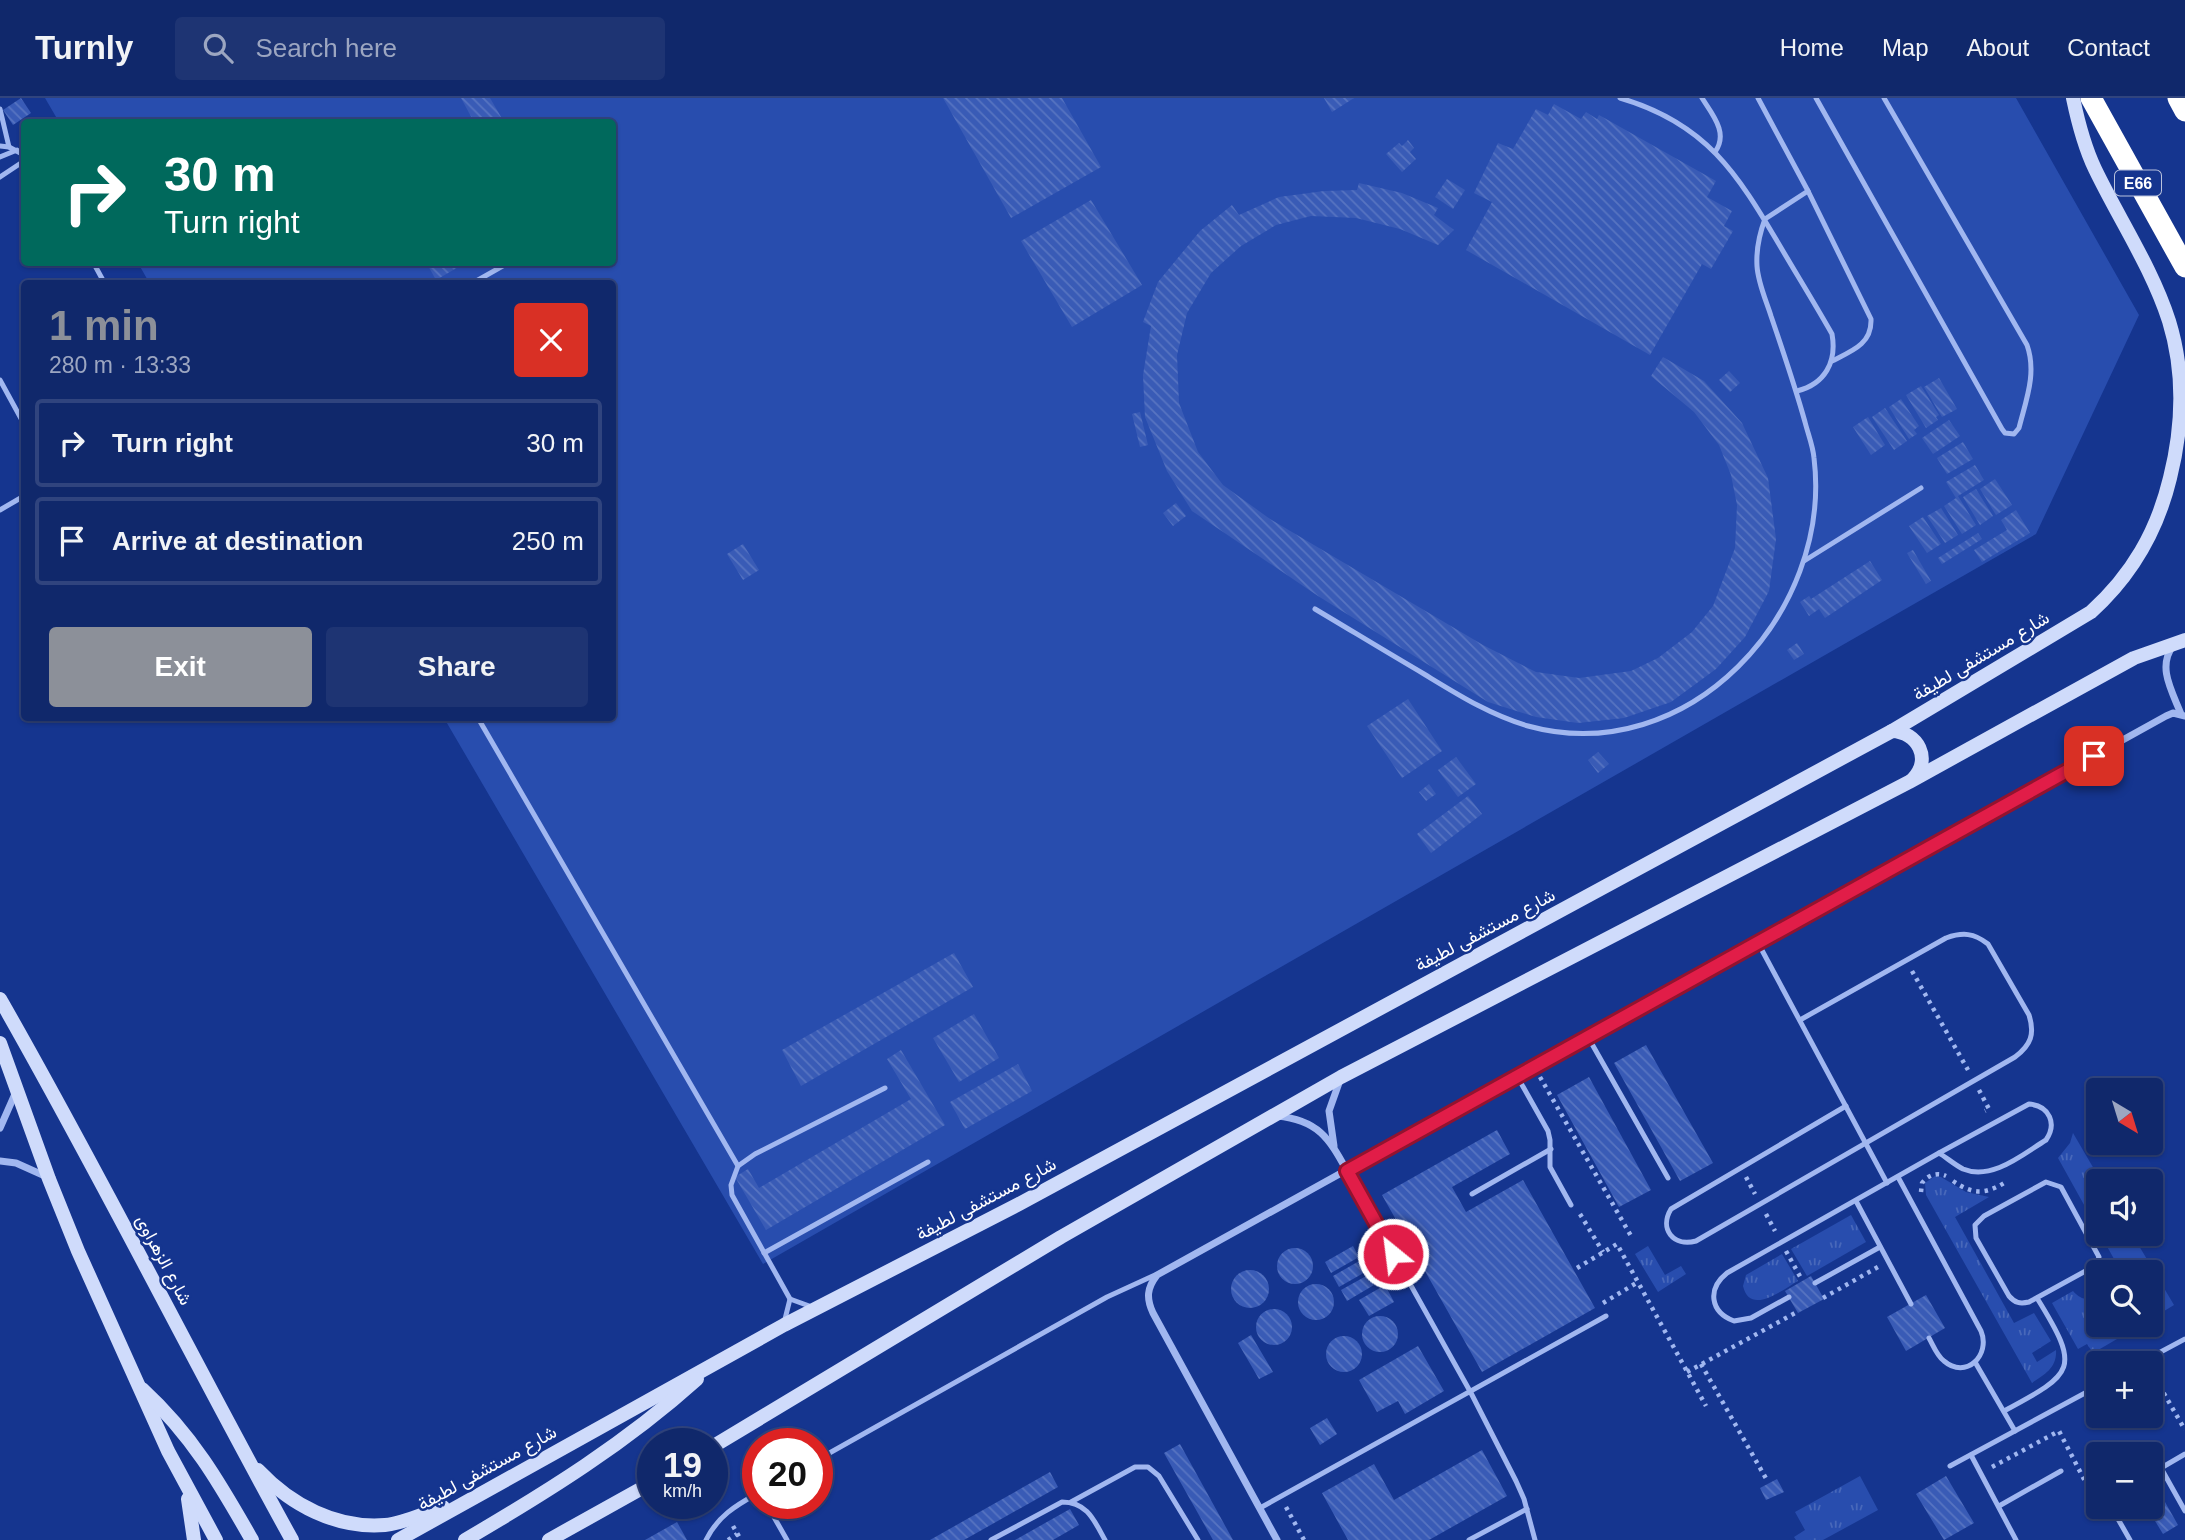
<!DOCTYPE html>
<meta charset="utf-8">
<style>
:root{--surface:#10286b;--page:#1e3473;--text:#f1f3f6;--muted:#9ca6c1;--line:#30447e;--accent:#8c9099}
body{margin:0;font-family:Arial,Vazirmatn,sans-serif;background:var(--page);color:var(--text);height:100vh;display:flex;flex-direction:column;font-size:26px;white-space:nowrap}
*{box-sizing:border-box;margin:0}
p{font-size:23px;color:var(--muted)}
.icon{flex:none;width:38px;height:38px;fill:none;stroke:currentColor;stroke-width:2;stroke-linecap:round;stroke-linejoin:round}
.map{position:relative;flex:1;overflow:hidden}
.side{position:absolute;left:21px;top:182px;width:595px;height:441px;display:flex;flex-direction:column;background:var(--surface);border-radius:7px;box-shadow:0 2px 5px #0004,0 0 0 2px var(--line)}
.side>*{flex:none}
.guide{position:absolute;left:21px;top:21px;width:595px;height:147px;border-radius:7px;box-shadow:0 2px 5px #0004,0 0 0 2px var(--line);background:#00695c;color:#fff;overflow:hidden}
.needle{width:46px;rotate:142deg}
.controls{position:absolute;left:2086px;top:980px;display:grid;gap:14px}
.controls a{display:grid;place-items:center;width:77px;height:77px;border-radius:7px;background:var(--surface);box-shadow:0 2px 5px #0004,0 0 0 2px var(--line);font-size:35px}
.speed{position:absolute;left:637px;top:1330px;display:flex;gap:14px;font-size:35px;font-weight:700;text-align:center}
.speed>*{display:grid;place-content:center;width:91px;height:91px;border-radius:50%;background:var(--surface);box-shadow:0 2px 5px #0004,0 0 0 2px var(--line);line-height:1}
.speed small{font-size:18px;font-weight:400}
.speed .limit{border:10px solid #d22;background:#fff;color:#111}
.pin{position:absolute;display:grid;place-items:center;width:60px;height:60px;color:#fff;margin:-30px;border-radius:14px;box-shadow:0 4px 10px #0006}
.me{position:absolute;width:77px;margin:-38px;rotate:331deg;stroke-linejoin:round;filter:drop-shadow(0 0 5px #0008)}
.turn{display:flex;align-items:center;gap:24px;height:147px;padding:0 28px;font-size:32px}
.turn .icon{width:91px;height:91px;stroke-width:2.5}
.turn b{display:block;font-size:49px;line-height:60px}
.round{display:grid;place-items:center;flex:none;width:74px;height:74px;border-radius:7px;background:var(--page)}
.summary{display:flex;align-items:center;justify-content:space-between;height:119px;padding:0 28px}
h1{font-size:42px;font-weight:800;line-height:52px;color:var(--accent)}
.button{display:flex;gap:14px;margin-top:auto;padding:14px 28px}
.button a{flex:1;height:80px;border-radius:7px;background:var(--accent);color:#fff;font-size:28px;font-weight:800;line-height:80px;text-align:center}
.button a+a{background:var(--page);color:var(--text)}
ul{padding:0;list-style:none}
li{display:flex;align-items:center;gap:21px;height:88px;margin:0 14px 10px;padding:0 14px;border:4px solid var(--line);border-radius:7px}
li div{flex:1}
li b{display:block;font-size:26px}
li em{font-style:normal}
header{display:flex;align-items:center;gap:42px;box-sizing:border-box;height:98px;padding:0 35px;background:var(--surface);border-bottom:2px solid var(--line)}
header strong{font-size:33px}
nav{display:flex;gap:38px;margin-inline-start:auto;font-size:24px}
.search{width:490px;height:63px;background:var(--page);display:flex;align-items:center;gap:18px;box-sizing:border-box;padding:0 24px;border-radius:7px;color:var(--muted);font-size:26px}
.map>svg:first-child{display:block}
.grass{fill:url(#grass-tufts)}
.green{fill:#284dae}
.building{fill:url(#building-back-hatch)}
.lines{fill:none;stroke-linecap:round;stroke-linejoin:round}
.path{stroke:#a1b7f0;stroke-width:4.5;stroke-dasharray:3.5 5;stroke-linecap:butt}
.lane{stroke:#a1b7f0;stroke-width:5}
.street{stroke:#a1b7f0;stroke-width:7}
.secondary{stroke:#cfdbfb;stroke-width:14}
.highway{stroke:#fff;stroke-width:21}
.route-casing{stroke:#92132f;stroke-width:18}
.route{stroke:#e11d48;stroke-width:12}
.labels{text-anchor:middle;stroke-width:5;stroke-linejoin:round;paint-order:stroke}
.shield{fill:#15358f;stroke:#b9c2dd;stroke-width:2}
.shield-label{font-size:16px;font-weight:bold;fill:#fff}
.street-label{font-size:18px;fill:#fff;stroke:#15358f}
</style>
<header>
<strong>Turnly</strong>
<div class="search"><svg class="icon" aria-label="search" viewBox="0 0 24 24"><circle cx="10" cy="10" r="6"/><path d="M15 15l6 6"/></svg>Search here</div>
<nav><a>Home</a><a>Map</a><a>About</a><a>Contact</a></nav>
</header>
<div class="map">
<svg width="2185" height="1442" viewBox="0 0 2185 1442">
<defs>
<pattern id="grass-tufts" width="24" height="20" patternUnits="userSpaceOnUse" patternTransform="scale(1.75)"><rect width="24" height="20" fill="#284dae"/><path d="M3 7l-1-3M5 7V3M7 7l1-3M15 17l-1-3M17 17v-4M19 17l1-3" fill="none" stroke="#4868ba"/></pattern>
<pattern id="building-back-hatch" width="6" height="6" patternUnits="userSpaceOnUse" patternTransform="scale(1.75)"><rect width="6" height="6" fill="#395bb6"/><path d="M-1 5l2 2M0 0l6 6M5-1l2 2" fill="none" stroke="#5774c1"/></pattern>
</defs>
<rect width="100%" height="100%" fill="#15358f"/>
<g class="grass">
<polygon points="2073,1035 2101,1083 2098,1083 2098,1132 2058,1060 2070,1045"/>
<path d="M1935 1078 1941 1079 1966 1094 1989 1099 1955 1119 2014 1225 2034 1215 2051 1243 2032 1255 2037 1264 2056 1252C2057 1270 2045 1276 2032 1285L1926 1097 1925 1085Z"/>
<polygon points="1851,1117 1866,1144 1807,1178 1791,1151"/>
<polygon points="2100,1136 2132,1136 2174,1207 2151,1221 2151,1174 2107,1174 2118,1168"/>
<polygon points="1648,1148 1665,1177 1681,1168 1686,1176 1658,1194 1635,1156"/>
<path d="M1782 1156 1798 1183C1782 1192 1750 1218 1743 1188L1746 1177Z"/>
<path d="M2073 1193C2081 1202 2088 1203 2098 1198V1227H2141L2093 1255 2087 1246 2078 1251 2052 1205Z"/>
<polygon points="1860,1378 1878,1412 1823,1442 1796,1442 1794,1439 1805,1432 1795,1414"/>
</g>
<polygon class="green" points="45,0 2016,0 2139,217 2036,436 763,1166 444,620 612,620 612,186 150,186 138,165 612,164 612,24 59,24"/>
<g class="building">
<polygon points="21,0 31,15 13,27 3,12"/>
<polygon points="461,0 490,0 504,24 474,24"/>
<polygon points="943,0 1062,0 1101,69 1011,120"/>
<polygon points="1324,0 1354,0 1332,14"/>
<polygon points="1554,6 1581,21 1586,14 1597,21 1599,17 1716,83 1707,99 1732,113 1724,128 1733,133 1711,171 1702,166 1650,257 1466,152 1492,104 1474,95 1498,45 1513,51 1536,11 1548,17"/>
<polygon points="1408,42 1414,50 1410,54 1416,61 1402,74 1386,56 1399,45 1402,48"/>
<polygon points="1447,81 1465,92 1453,111 1435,99"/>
<polygon points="1359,85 1402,95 1438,110 1434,117 1454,132 1438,147 1400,131 1356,120 1311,118 1276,127 1241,148 1211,175 1187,215 1177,257 1179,305 1198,354 1223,387 1270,421 1483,547 1536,574 1579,580 1631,573 1658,560 1692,534 1713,508 1735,450 1737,407 1731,377 1719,347 1694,314 1651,278 1663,259 1704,283 1742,325 1768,380 1776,441 1769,493 1745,539 1716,571 1671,604 1624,620 1578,625 1536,619 1488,604 1318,498 1192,413 1167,373 1145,319 1143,277 1151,228 1143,224 1158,184 1200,133 1232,107 1239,117 1279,99 1324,93 1357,92"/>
<polygon points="1091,102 1142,187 1072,229 1021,143"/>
<polygon points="426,164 467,164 436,182"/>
<polygon points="1729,273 1740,285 1730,294 1719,282"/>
<polygon points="1939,280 1957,311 1942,319 1924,289"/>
<polygon points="1921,288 1939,317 1936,319 1938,322 1926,330 1906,297"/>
<polygon points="1901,301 1919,328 1914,332 1917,336 1909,341 1889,309"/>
<polygon points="1885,310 1907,343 1894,352 1872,319"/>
<polygon points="1140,314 1148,347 1140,349 1132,316"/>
<polygon points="1868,319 1885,347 1871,357 1853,329"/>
<polygon points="1949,322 1960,338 1933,356 1922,340"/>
<polygon points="1963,344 1973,361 1947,376 1937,360"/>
<polygon points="1975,367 1984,382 1958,398 1976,427 1962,436 1944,408 1956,400 1946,384"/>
<polygon points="1995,381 2012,407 1996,417 1980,391"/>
<polygon points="1976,391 1993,418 1980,427 1963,399"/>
<polygon points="1176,405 1186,418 1173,428 1163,415"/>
<polygon points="1941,410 1958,437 1945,445 1927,418"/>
<polygon points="2016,412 2030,435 1982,464 1974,452 2007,432 2001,422"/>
<polygon points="1923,419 1941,446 1927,455 1909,428"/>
<polygon points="1978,435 1982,441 1942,466 1938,460"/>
<polygon points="743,446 759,472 743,482 727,456"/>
<polygon points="1913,452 1931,483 1926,486 1907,455"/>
<polygon points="1870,463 1882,482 1825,520 1819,511 1809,518 1800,504 1809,498 1811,501"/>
<polygon points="1797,545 1804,556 1794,562 1787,552"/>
<polygon points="1408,601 1442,653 1402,680 1367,628"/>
<polygon points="1598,654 1609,666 1598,675 1588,662"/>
<polygon points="1456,659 1476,686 1458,699 1438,672"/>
<polygon points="1429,686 1436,696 1426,703 1419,694"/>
<polygon points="1468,698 1482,716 1431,755 1417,736"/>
<polygon points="954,855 973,889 801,988 782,952"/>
<polygon points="974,916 999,960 959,984 933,940"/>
<polygon points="1646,947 1713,1065 1680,1083 1614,965"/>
<polygon points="901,952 945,1027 766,1132 735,1079 748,1071 759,1090 911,1001 887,961"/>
<polygon points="1018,966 1032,993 965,1031 950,1004"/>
<polygon points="1589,979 1651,1092 1619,1109 1557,997"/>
<polygon points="1497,1032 1510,1056 1452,1089 1466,1114 1523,1082 1595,1210 1482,1274 1382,1097"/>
<polygon points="1353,1148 1359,1159 1331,1175 1325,1164"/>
<circle cx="1295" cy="1168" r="18"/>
<polygon points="1361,1162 1367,1173 1339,1189 1333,1178"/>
<circle cx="1250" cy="1191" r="19"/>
<polygon points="1368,1177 1374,1187 1347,1203 1341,1192"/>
<polygon points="1811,1178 1824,1201 1798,1215 1785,1193"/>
<circle cx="1316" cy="1204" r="18"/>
<polygon points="1385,1187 1394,1204 1369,1218 1359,1202"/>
<polygon points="1926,1197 1945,1230 1906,1253 1887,1219"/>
<circle cx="1274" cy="1229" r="18"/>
<circle cx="1380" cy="1236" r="18"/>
<polygon points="1251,1237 1273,1274 1259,1281 1238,1245"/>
<circle cx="1344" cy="1256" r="18"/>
<polygon points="1418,1248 1444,1293 1405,1316 1398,1303 1377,1314 1359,1282"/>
<polygon points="1327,1320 1337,1336 1320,1347 1310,1330"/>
<polygon points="1180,1346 1233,1442 1213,1442 1164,1355"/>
<polygon points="1482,1352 1507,1398 1429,1442 1348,1442 1322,1395 1374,1366 1394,1402"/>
<polygon points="1050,1374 1058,1389 964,1442 930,1442"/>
<polygon points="1946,1378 1974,1425 1944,1442 1916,1396"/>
<polygon points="1777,1381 1784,1394 1766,1402 1760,1390"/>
<polygon points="2165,1404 2178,1427 2163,1436 2149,1413"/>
<polygon points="1070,1411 1079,1427 1053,1442 1015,1442"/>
<polygon points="677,1424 687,1442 645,1442"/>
</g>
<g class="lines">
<g class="path">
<polyline points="1912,873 1968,972"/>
<polyline points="1540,979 1631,1138"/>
<polyline points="1979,992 1989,1011 1985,1013"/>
<polyline points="1746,1079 1755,1096"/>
<path d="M1953 1083C1972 1096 1984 1097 2004 1085"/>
<path d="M1921 1094 1922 1085C1928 1077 1937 1074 1946 1078"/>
<polyline points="1580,1116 1603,1154"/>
<polyline points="1766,1116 1775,1133"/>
<polyline points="1786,1153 1802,1182"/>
<polyline points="1577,1170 1617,1146 1706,1308"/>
<polyline points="1823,1200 1878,1169"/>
<polyline points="1603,1205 1638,1184"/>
<polyline points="1701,1266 1768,1384"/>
<polyline points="2151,1273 2185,1332"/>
<polyline points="1687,1274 1797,1214"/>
<polyline points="1992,1369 2059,1333 2087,1387 2098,1399"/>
<polyline points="1286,1409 1304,1442"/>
<polyline points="733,1428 741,1442"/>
<polyline points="728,1442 737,1436"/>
</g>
<g class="lane">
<path d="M1620 0C1706 25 1737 75 1780 148 1797 177 1815 206 1832 236 1837 264 1825 286 1797 293"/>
<path d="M1702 0C1712 16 1729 35 1715 54"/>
<path d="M1758 0 1808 93 1871 221C1872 246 1852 253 1832 263"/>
<path d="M1816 0 2002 331 2005 335 2014 336 2019 330C2026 302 2037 275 2027 247L1884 0"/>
<polyline points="0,11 9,49"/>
<polyline points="0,48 9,49 24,57"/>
<polyline points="0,59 17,52"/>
<polyline points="0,79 24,63"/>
<polyline points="93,164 105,186"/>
<polyline points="471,186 510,164"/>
<polyline points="0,282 24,326"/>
<polyline points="0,412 24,398"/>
<polyline points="1804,463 1921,390"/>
<path d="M1315 511C1352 533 1388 555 1424 576 1457 596 1490 617 1528 628 1688 672 1833 515 1814 360 1813 348 1808 336 1805 324 1795 288 1783 253 1771 218 1766 202 1758 185 1757 168 1756 151 1759 137 1765 121L1808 93"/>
<polyline points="478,620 738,1068"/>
<polyline points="1757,843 1887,1085"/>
<path d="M1800 922 1946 840C1963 834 1974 835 1988 846L2029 917C2035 936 2031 947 2015 959L1696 1143C1673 1149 1659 1131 1671 1111L1846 1008"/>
<polyline points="1588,939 1668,1080"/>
<polyline points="1517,978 1548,1033 1550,1042 1550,1069 1571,1107"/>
<path d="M2029 1006C2050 1008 2057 1026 2046 1042 2023 1056 1992 1083 1963 1071 1955 1067 1947 1060 1939 1055Z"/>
<polyline points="1347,1073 1471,1295 1516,1383 1524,1401 1535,1442"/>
<path d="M1898 1079 1981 1233C1991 1257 1966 1282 1944 1263 1937 1258 1933 1247 1929 1240"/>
<path d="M2046 1084 2061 1089 2099 1159 2097 1164 2091 1170 2029 1204C2020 1206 2015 1205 2009 1198L1976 1140 1975 1127 1984 1118Z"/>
<polyline points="1472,1096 1551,1051"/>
<polyline points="1856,1103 1911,1206"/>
<polyline points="764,1155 928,1064"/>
<polyline points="1815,1185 1880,1149"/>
<path d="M1789 1199 1751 1220 1734 1223C1710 1214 1707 1191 1727 1175L1939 1055"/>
<polyline points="812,1209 790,1201 732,1097 731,1087 738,1068 755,1056 885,990"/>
<polyline points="784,1225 790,1201"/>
<polyline points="1975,1264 2015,1333"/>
<polyline points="2140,1265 2185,1241"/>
<path d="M2004 1313C2075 1275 2081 1271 2037 1200"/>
<polyline points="2185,1356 2161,1370 2185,1413"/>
<polyline points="1971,1357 2016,1442"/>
<polyline points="817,1362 1107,1199 1155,1177"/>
<polyline points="1950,1368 2098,1288"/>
<polyline points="2151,1376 2161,1370"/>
<polyline points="1071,1404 1135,1369 1148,1369 1159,1378 1198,1442"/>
<polyline points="766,1405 787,1442"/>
<polyline points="1999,1408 2061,1373"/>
<polyline points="2116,1409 2118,1421 2130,1442"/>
<polyline points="1260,1410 1606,1218"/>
<path d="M706 1442C718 1418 735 1408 758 1395"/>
<path d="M991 1442 1062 1404C1087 1404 1094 1422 1105 1442"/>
<polyline points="1469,1442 1527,1411"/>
</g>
<g class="street">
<path d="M2173 548C2157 569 2172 593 2181 616"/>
<path d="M1277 1018C1318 1022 1329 1040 1347 1073"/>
<polyline points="0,1030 15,996"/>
<polyline points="1334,1048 1329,1013 1340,982"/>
<polyline points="0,1063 16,1065 45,1078"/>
<path d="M1277 1442 1153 1215C1146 1200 1147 1190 1157 1177L2166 618 2173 615 2185 618"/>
</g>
<g class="secondary">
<path d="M1892 633C1918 634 1932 661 1913 681"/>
<path d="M0 901C102 1079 193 1263 292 1442"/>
<polyline points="0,945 49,1081 78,1153 168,1353 216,1442"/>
<path d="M142 1291C192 1337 219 1384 252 1442"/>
<polyline points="712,1349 1061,1139 1341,979 1909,684 2134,560 2185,542"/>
<path d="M258 1372C291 1407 336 1431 385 1427 405 1425 424 1415 443 1409"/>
<polyline points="188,1401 194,1442"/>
<path d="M398 1442 784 1227 1019 1106 1892 633 2091 514C2132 477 2157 434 2170 380 2183 328 2185 275 2169 223 2152 170 2119 121 2095 71 2084 48 2078 24 2073 0"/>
<path d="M465 1442C547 1394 626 1345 697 1281"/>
<polyline points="549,1442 653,1384"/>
</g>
<g class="highway">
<polyline points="2091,0 2185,169"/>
<polyline points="2178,0 2185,13"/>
</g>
</g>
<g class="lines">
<defs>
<polyline id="route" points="1393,1156 1347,1073 2094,658"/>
</defs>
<use href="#route" class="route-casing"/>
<use href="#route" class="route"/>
</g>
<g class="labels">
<rect class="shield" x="2115" y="72.5" width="46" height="25" rx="5"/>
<g class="shield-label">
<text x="2138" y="91">E66</text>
</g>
<g class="street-label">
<text transform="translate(1981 558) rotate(-31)" y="6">شارع مستشفى لطيفة</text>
<text transform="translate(1485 832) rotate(-28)" y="6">شارع مستشفى لطيفة</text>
<text transform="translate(986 1101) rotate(-28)" y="6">شارع مستشفى لطيفة</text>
<text transform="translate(164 1162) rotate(62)" y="6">شارع الزهراوى</text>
<text transform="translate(487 1370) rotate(-29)" y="6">شارع مستشفى لطيفة</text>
</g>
</g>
</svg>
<div class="controls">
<a><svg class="needle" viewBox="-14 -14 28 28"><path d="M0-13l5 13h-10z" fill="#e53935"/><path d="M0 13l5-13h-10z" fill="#9ca6c1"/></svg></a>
<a><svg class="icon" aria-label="sound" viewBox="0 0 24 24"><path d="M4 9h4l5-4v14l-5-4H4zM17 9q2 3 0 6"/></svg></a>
<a><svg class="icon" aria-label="search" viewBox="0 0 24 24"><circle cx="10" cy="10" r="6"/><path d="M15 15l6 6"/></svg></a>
<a>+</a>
<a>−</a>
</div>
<div class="speed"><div>19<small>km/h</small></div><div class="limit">20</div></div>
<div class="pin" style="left:2094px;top:658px;background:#d93025"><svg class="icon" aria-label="arrive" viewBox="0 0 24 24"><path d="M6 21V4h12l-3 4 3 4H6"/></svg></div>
<svg class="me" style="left:1393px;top:1156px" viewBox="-20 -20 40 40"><circle r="17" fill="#e11d48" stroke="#fff" stroke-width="3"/><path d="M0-11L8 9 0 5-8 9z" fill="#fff"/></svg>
<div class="guide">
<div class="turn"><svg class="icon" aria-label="right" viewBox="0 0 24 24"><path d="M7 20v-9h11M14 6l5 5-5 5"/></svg><div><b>30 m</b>Turn right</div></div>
</div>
<section class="side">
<div class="summary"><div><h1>1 min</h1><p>280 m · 13:33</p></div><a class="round" style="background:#d93025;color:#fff"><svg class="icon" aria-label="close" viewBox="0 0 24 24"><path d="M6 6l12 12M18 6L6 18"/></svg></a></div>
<ul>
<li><svg class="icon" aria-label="right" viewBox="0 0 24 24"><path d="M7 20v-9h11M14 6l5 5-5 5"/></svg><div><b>Turn right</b></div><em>30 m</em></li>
<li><svg class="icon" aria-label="arrive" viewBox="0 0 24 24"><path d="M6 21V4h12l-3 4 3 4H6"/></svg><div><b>Arrive at destination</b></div><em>250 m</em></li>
</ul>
<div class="button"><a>Exit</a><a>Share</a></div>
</section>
</div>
